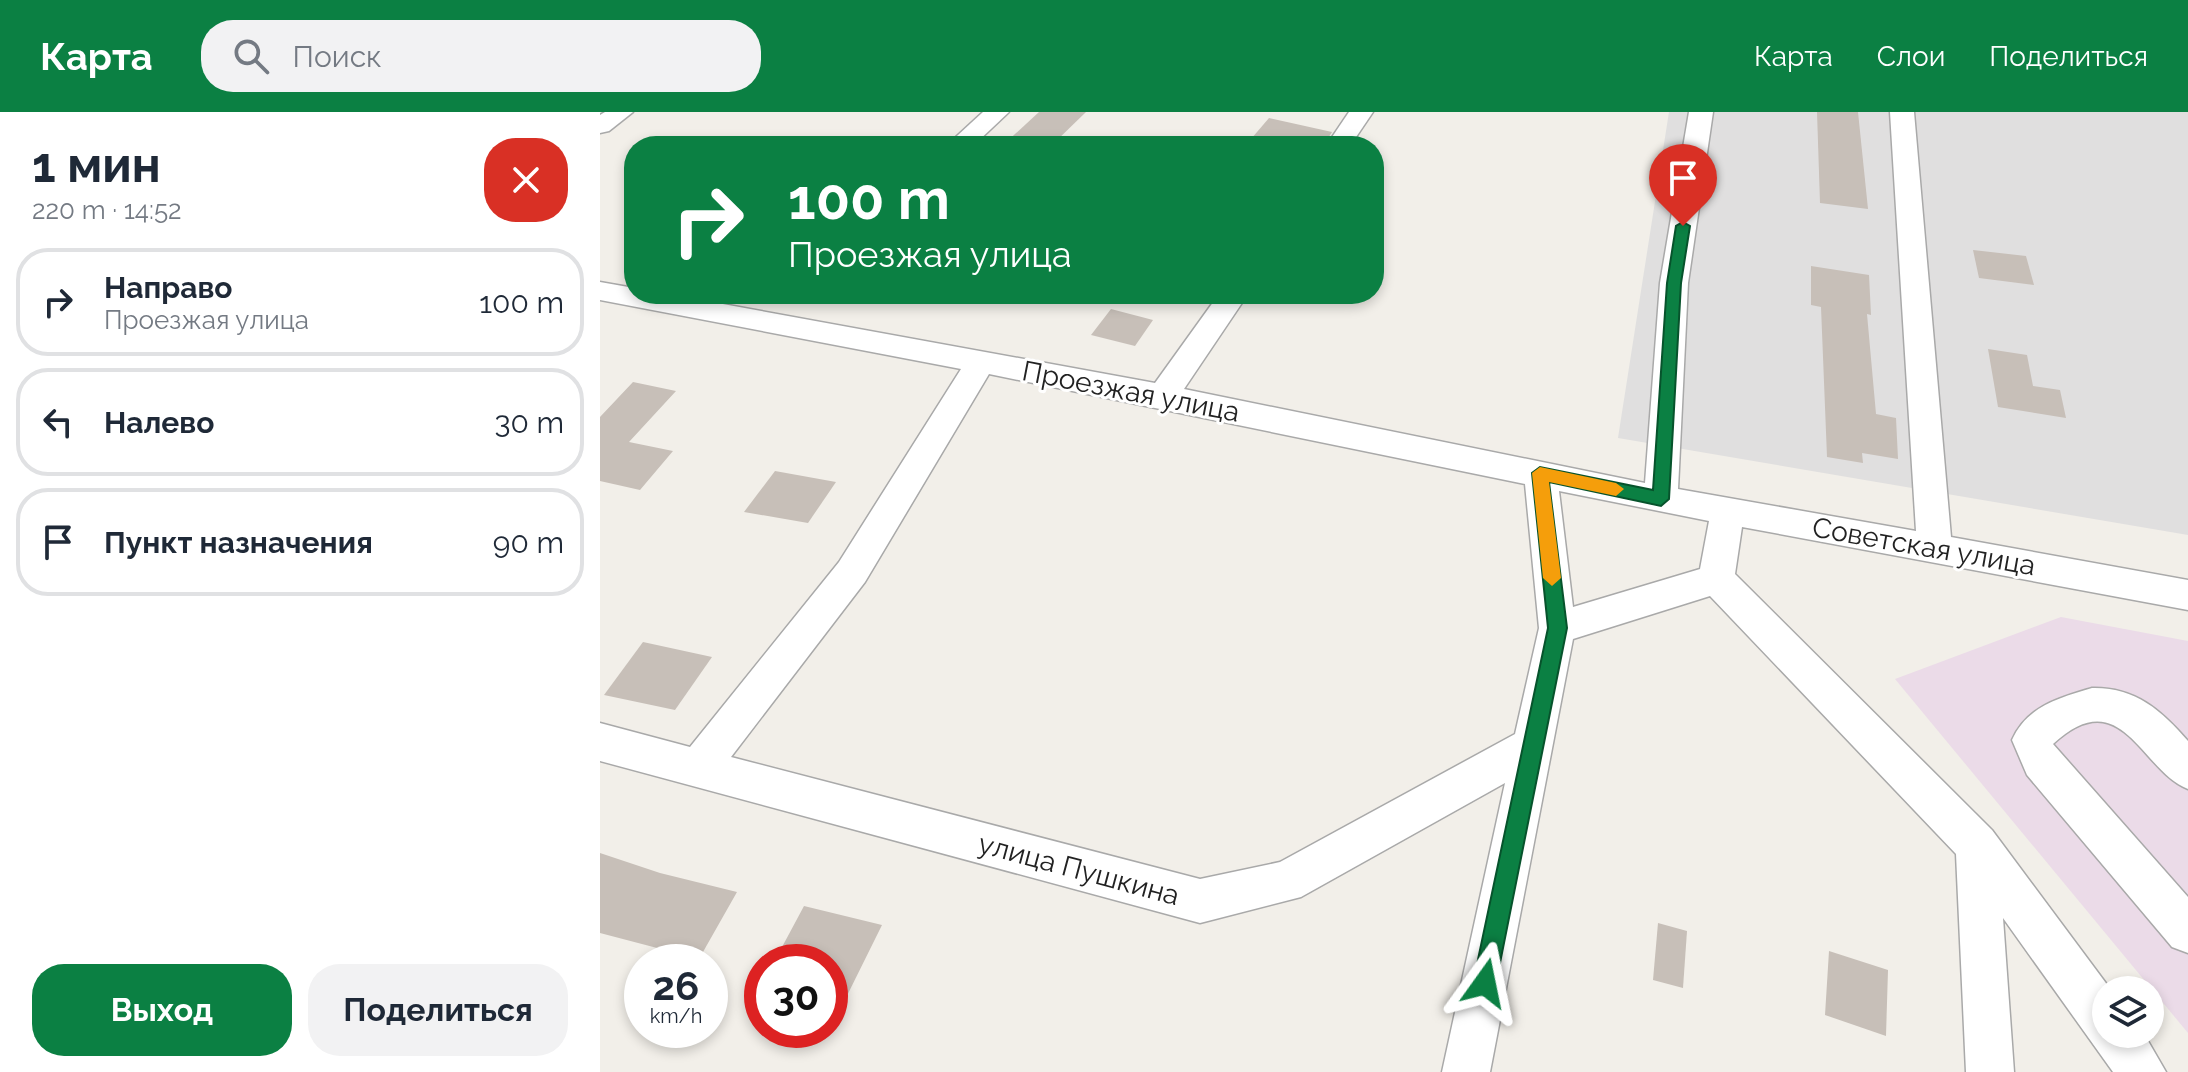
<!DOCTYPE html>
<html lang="ru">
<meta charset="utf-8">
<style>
:root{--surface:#fff;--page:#f2f2f3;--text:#1f2937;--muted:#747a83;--line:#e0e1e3;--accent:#0b8043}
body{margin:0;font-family:Raleway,sans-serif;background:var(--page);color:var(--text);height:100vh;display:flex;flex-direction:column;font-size:30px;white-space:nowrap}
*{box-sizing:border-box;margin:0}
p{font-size:26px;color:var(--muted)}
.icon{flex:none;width:44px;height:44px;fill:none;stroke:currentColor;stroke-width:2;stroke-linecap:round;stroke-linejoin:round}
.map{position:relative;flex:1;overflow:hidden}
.drawer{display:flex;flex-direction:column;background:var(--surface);width:600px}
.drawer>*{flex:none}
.banner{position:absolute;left:24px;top:24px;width:760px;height:168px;border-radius:32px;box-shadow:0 4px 12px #0003;background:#0b8043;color:#fff;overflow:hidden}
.controls{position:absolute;left:1492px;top:864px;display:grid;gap:16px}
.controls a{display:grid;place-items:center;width:72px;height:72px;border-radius:50%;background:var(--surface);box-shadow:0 4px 12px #0003;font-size:40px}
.speed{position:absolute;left:24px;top:832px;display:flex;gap:16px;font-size:40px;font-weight:700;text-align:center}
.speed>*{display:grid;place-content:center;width:104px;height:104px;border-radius:50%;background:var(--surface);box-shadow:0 4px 12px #0003;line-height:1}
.speed small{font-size:20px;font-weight:400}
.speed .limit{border:12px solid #d22;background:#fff;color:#111}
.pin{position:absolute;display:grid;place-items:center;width:68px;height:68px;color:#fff;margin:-82px -34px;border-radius:50% 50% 50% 0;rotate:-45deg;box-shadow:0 0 8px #0007}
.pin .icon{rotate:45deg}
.me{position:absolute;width:88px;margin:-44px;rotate:12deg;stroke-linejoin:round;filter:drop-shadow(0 0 6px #0008)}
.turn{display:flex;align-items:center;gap:28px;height:168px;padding:0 32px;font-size:36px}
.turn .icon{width:104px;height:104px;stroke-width:2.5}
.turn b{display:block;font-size:56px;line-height:68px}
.round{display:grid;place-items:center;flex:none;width:84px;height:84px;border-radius:32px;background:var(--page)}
.overview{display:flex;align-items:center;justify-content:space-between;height:136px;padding:0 32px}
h1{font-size:48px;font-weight:700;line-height:60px}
.button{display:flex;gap:16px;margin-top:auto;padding:16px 32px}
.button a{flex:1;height:92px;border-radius:32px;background:var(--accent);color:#fff;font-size:32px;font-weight:700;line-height:92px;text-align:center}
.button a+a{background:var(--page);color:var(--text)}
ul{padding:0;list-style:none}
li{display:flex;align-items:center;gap:24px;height:108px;margin:0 16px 12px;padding:0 16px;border:4px solid var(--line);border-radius:32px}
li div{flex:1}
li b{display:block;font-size:30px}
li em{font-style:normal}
header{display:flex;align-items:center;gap:48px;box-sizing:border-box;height:112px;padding:0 40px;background:var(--accent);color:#fff}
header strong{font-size:38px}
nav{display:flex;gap:44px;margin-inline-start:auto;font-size:28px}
.search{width:560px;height:72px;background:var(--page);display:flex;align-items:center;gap:20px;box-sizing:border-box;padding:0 28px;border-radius:32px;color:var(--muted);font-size:30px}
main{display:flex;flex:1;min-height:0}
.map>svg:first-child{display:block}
.residential{fill:#e0dfdf}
.industrial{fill:#ebdbe8}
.building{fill:#c7bfb8}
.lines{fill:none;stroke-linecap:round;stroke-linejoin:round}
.minor-casing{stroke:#a9a9a9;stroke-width:3}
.minor{fill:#fff;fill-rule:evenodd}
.route{fill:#0b8043;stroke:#07532c;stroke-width:2}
.slow{fill:#f59e0b}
.labels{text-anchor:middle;stroke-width:6;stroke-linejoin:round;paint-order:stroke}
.street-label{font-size:28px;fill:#222;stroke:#fff}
</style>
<header>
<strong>Карта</strong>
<div class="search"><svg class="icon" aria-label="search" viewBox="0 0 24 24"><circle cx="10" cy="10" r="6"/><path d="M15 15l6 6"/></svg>Поиск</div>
<nav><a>Карта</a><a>Слои</a><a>Поделиться</a></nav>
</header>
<main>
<section class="drawer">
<div class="overview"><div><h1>1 мин</h1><p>220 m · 14:52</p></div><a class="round" style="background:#d93025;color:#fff"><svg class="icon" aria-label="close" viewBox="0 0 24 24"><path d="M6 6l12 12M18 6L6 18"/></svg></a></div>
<ul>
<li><svg class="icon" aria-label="right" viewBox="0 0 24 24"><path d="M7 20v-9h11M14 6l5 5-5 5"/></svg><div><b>Направо</b><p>Проезжая улица</p></div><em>100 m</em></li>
<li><svg class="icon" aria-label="left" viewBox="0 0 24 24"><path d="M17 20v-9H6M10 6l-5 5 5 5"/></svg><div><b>Налево</b></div><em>30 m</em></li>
<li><svg class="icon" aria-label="arrive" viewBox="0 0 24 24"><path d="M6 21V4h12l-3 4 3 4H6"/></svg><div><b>Пункт назначения</b></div><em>90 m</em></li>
</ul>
<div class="button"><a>Выход</a><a>Поделиться</a></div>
</section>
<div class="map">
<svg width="1588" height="960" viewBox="0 0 1588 960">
<rect width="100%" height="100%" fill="#f2efe9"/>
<polygon class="residential" points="1069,0 1588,0 1588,423 1018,326"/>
<polygon class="industrial" points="1461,505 1588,529 1588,921 1295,567"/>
<g class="building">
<polygon points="439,0 486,0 451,34 402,34"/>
<polygon points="1217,0 1258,0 1268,97 1220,91"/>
<polygon points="669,6 732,20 723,34 645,34"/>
<polygon points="1373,138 1426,144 1434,173 1379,166"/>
<polygon points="1211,154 1269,163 1271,203 1267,202 1276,302 1296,306 1298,347 1262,341 1263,351 1227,345 1221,195 1211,193"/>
<polygon points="511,197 553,208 535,234 491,223"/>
<polygon points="1388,237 1427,243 1433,274 1460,278 1466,306 1398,295"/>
<polygon points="33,270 76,279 29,330 73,339 40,378 0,369 0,305"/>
<polygon points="175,359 236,370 208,411 144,400"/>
<polygon points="43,530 112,545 75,598 4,583"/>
<polygon points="0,741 60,761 137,780 99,847 0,821"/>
<polygon points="204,794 282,813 230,918 230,850 174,850"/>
<polygon points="1058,811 1087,819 1083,876 1053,868"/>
<polygon points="1229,839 1288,858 1286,924 1225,903"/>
</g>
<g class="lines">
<defs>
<g id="minor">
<polygon points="5,0 33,0 9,19 0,21 0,3"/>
<polygon points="383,0 409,0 373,34 346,34"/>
<polygon points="749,0 773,0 750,34 726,34"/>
<path d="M1089 0H1113L1088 171 1078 377 1316 419 1290 0H1314L1351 425 1588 468V498L1142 415 1135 462 1392 718 1511 878H1506V922H1544L1566 960H1513L1403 806 1414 960H1366L1356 742 1110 484 973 527 890 960H842L905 671 701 785 600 811 0 649V611L90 635 239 450 361 257 0 188V170L34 176V182H68L555 271 619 182H648L584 277 1045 371 1060 171ZM389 262 925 372 939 516 915 622 680 750 600 767 131 645 265 470ZM959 379 1109 409 1100 457 973 495Z"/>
<path d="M1492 576C1535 575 1561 598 1588 629V677C1541 659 1522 568 1453 632L1588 785V841L1572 835 1427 663 1412 628C1427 594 1459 586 1492 576Z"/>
</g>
</defs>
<use href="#minor" class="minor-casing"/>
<use href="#minor" class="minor"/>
</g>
<polygon class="route" points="1083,110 1090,114 1081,171 1069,387 1061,394 949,370 967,516 896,871 893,879 885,882 877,879 873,871 948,516 932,361 940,355 1053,378 1067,171 1076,114"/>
<polygon class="slow" points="940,355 1016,371 1024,377 1016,384 949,370 961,466 952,474 943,466 932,361"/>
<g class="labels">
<g class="street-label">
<text transform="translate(531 279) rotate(11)" y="10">Проезжая улица</text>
<text transform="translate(1324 434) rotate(10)" y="10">Советская улица</text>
<text transform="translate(479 757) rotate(15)" y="10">улица Пушкина</text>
</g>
</g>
</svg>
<div class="controls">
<a><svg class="icon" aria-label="layers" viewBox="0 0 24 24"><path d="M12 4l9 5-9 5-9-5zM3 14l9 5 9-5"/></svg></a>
</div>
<div class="speed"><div>26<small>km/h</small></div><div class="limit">30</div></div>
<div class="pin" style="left:1083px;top:114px;background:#d93025"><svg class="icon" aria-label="arrive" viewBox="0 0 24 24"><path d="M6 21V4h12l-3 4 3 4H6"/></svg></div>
<svg class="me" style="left:885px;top:871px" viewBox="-20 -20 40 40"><path d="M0-17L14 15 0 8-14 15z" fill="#0b8043" stroke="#fff" stroke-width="4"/></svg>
<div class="banner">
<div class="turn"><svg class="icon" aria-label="right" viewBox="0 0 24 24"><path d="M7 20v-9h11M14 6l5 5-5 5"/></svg><div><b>100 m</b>Проезжая улица</div></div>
</div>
</div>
</main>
